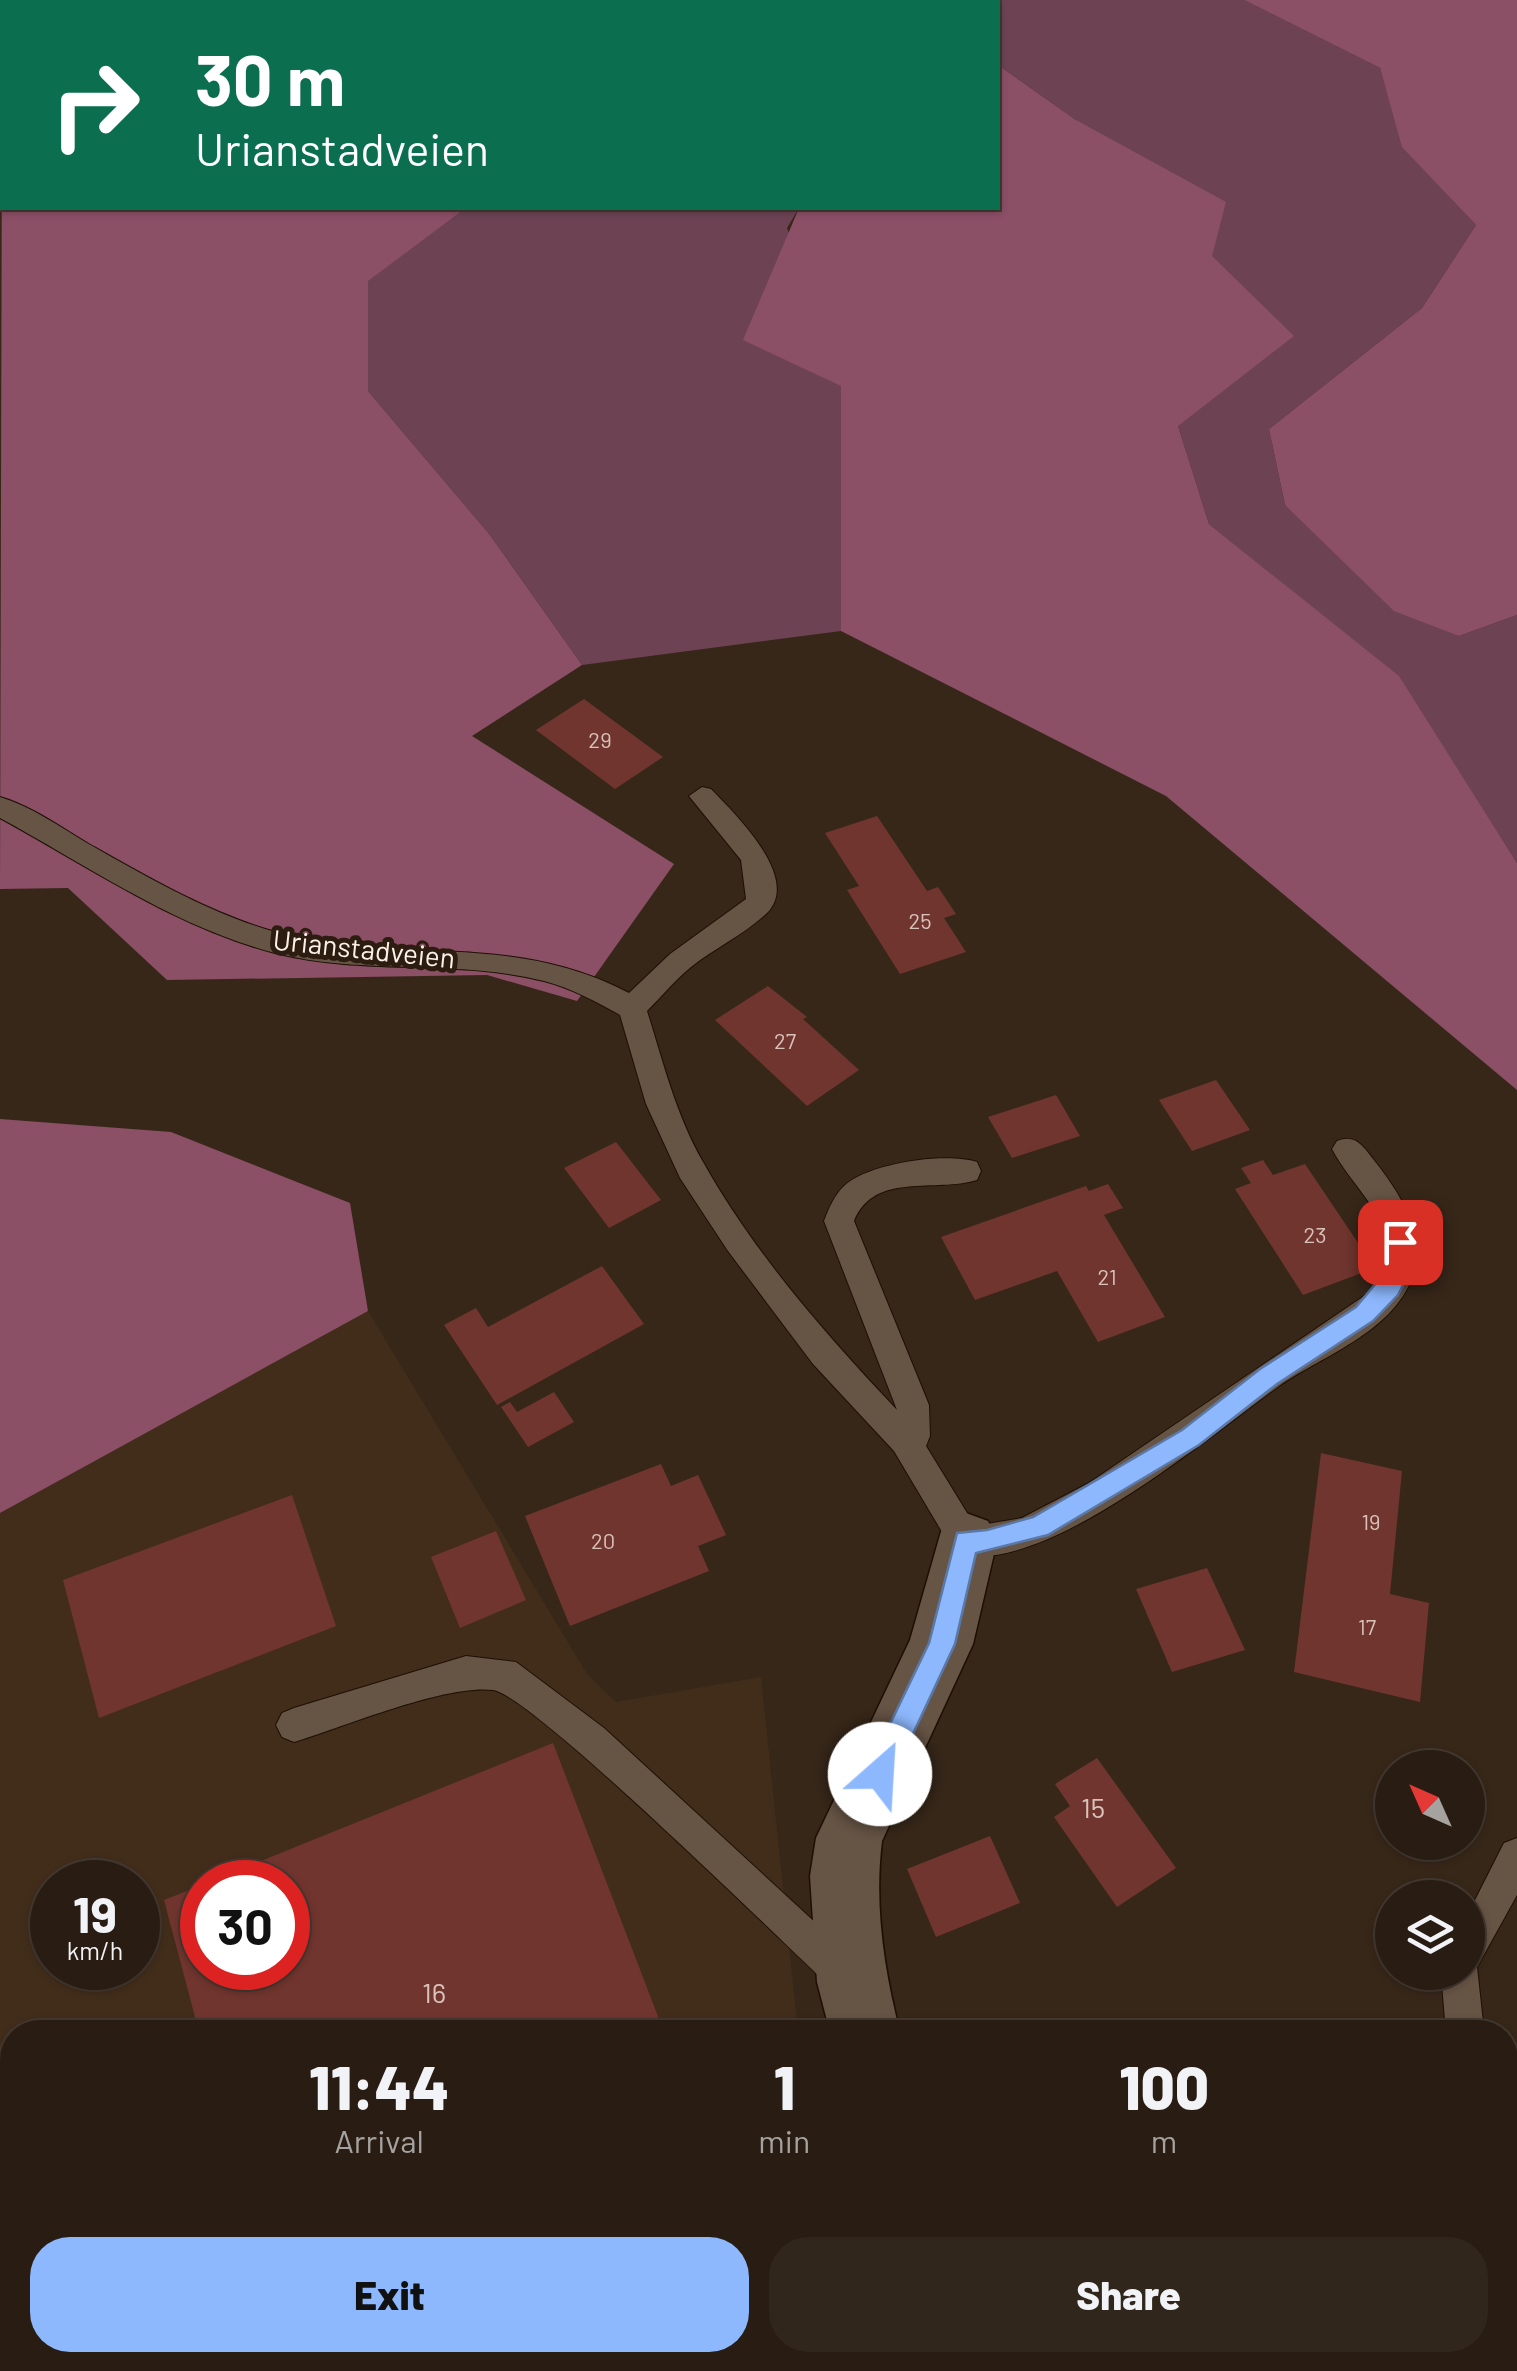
<!DOCTYPE html>
<style>
:root{--surface:#291d13;--page:#31261c;--text:#f1f3f6;--muted:#a5a2a0;--line:#453b33;--accent:#8eb8fd}
body{margin:0;font-family:Barlow,sans-serif;background:var(--page);color:var(--text);height:100vh;display:flex;flex-direction:column;font-size:38px;white-space:nowrap}
*{box-sizing:border-box;margin:0}
p{font-size:32px;color:var(--muted)}
.icon{flex:none;width:55px;height:55px;fill:none;stroke:currentColor;stroke-width:2;stroke-linecap:round;stroke-linejoin:round}
.map{position:relative;flex:1;overflow:hidden}
.side{position:absolute;left:0px;top:2020px;width:1518px;height:352px;display:flex;flex-direction:column;background:var(--surface);border-radius:40px 40px 0 0;box-shadow:0 2px 8px #0004,0 0 0 2px var(--line)}
.side>*{flex:none}
.guide{position:absolute;left:0px;top:0px;width:1000px;height:210px;box-shadow:0 2px 8px #0004,0 0 0 2px var(--line);background:#0b6e4f;color:#fff;overflow:hidden}
.needle{width:65px;rotate:315deg}
.fabs{position:absolute;left:1375px;top:1750px;display:grid;gap:20px}
.fabs a{display:grid;place-items:center;width:110px;height:110px;border-radius:50%;background:var(--surface);box-shadow:0 2px 8px #0004,0 0 0 2px var(--line);font-size:50px}
.speed{position:absolute;left:30px;top:1860px;display:flex;gap:20px;font-size:50px;font-weight:700;text-align:center}
.speed>*{display:grid;place-content:center;width:130px;height:130px;border-radius:50%;background:var(--surface);box-shadow:0 2px 8px #0004,0 0 0 2px var(--line);line-height:1}
.speed small{font-size:25px;font-weight:400}
.speed .limit{border:15px solid #d22;background:#fff;color:#111}
.pin{position:absolute;display:grid;place-items:center;width:85px;height:85px;color:#fff;margin:-42px;border-radius:20px;box-shadow:0 5px 15px #0006}
.me{position:absolute;width:110px;margin:-55px;rotate:26deg;stroke-linejoin:round;filter:drop-shadow(0 0 8px #0008)}
.turn{display:flex;align-items:center;gap:35px;height:210px;padding:0 30px;font-size:45px}
.turn .icon{width:130px;height:130px;stroke-width:2.5}
.turn b{display:block;font-size:70px;line-height:85px}
.eta{display:flex;justify-content:space-evenly;align-items:center;height:170px;text-align:center}
.eta b{font-size:60px;font-weight:800;line-height:70px}
.cta{display:flex;gap:20px;margin-top:auto;padding:20px 30px}
.cta a{flex:1;height:115px;border-radius:40px;background:var(--accent);color:#111;font-size:40px;font-weight:800;line-height:115px;text-align:center}
.cta a+a{background:var(--page);color:var(--text)}
.map>svg:first-child{display:block}
.built{fill:#422d1b;fill-rule:evenodd}
.green{fill:#6d4353}
.forest{fill:#8b4f66}
.building{fill:#70352e}
.lines{fill:none;stroke-linecap:round;stroke-linejoin:round}
.lane-casing{stroke:#1e0f04;stroke-width:2}
.street-casing{stroke:#1e0f04;stroke-width:3}
.lane{fill:#665445;fill-rule:evenodd}
.street{fill:#665445;fill-rule:evenodd}
.route{fill:#8eb8fd;stroke:#5c78a4;stroke-width:2.5}
.labels{text-anchor:middle;stroke-width:10;stroke-linejoin:round;paint-order:stroke}
.number-label{font-size:22px;fill:#d9c2ba}
.street-label{font-size:28px;fill:#fcf1e8;stroke:#2c1d10}
.near-number-label{font-size:28px;fill:#d9c2ba}
</style>
<div class="map">
<svg width="1517" height="2371" viewBox="0 0 1517 2371">
<rect width="100%" height="100%" fill="#372719"/>
<path class="built" d="M368 1311 587 1674 616 1702 761 1677 798 2032H12V2116L0 2095V1513ZM52 1882H138V1968H52ZM202 1882H288V1968H202Z"/>
<g class="green">
<polygon points="409,0 774,0 776,2 408,2"/>
<polygon points="960,0 1244,0 1380,68 1403,147 1476,225 1422,308 1269,429 1285,505 1459,636 1517,615 1517,863 1398,676 1209,524 1178,426 1212,256 1076,120 998,65 998,2"/>
<polygon points="466,208 799,208 787,228 841,386 841,631 582,665 490,535 368,391 368,280"/>
</g>
<g class="forest">
<polygon points="1244,0 1517,0 1517,615 1459,636 1394,611 1285,505 1269,429 1422,308 1476,225 1402,147 1380,68"/>
<polygon points="998,65 1076,120 1226,202 1212,256 1294,336 1178,426 1209,524 1399,676 1517,863 1517,1090 1166,796 841,631 841,386 743,340 799,208 998,208"/>
<polygon points="2,98 2,208 466,208 368,281 368,391 490,535 582,665 472,736 674,864 577,1001 487,975 167,980 68,888 0,889"/>
<polygon points="0,1119 171,1132 350,1203 368,1311 0,1513"/>
<polygon points="0,2095 12,2116 12,2360 158,2360 163,2369 0,2371"/>
</g>
<g class="building">
<polygon points="584,699 663,757 615,789 536,730"/>
<polygon points="877,816 927,891 938,887 956,914 944,918 966,952 900,974 847,890 859,886 825,833"/>
<polygon points="768,986 807,1017 803,1019 859,1070 807,1106 715,1020"/>
<polygon points="1216,1080 1250,1130 1192,1151 1159,1100"/>
<polygon points="1056,1095 1080,1136 1012,1158 988,1117"/>
<polygon points="616,1142 661,1200 609,1228 564,1168"/>
<polygon points="1263,1160 1273,1175 1305,1164 1375,1268 1303,1295 1235,1189 1251,1183 1241,1168"/>
<polygon points="1108,1184 1123,1208 1104,1215 1165,1317 1098,1342 1057,1271 975,1300 941,1237 1086,1186 1089,1191"/>
<polygon points="602,1266 644,1324 497,1405 444,1325 476,1308 488,1327"/>
<polygon points="554,1392 574,1422 528,1447 501,1407 510,1402 517,1412"/>
<polygon points="1321,1453 1402,1471 1390,1594 1429,1603 1420,1702 1294,1672"/>
<polygon points="661,1464 671,1486 698,1475 726,1535 698,1546 709,1571 570,1626 525,1516"/>
<polygon points="292,1495 336,1626 99,1718 63,1580"/>
<polygon points="496,1531 526,1600 460,1628 431,1557"/>
<polygon points="1207,1568 1245,1650 1172,1672 1136,1589"/>
<polygon points="553,1743 664,2032 199,2032 164,1900 202,1885 202,1968 288,1968 288,1882 209,1882"/>
<polygon points="1097,1758 1176,1868 1117,1907 1054,1817 1070,1806 1055,1784"/>
<polygon points="990,1836 1020,1903 936,1937 907,1869"/>
<polygon points="693,2360 815,2360 819,2371 697,2371"/>
</g>
<g class="lines">
<defs>
<g id="lane">
<path d="M702 787 711 789C734 813 802 878 767 913 745 934 715 948 691 967 675 980 662 996 647 1011 663 1062 676 1115 703 1162 754 1253 826 1335 897 1410L824 1221C829 1208 834 1196 844 1186 869 1163 945 1152 977 1162L981 1171 977 1180C936 1193 874 1171 854 1221L929 1405 930 1436 926 1446 975 1526 1022 1518 1089 1483 1367 1294C1417 1234 1358 1198 1332 1149L1337 1141C1355 1134 1362 1145 1373 1159 1396 1188 1425 1230 1415 1269 1399 1330 1325 1354 1279 1386 1212 1434 1037 1583 954 1552L894 1451 813 1364 728 1251 680 1178 646 1104 620 1015C595 1001 571 988 544 981 457 959 366 975 279 954 178 929 90 867 0 818V797C31 806 60 827 87 843 147 877 207 912 272 931 395 967 507 929 629 993L670 954 746 899 741 860 689 796Z"/>
<path d="M466 1656 516 1662 604 1728 857 1961 863 1974 857 1987 844 1993 831 1987C784 1944 532 1695 493 1690 446 1684 343 1727 294 1742L282 1737 276 1725 282 1713 294 1708Z"/>
<polygon points="1517,1838 1517,1895 1477,1967 1484,2032 1446,2032 1441,1972 1468,1972 1468,1914 1504,1843"/>
<polygon points="1505,2191 1517,2196 1517,2265 1505,2260"/>
</g>
<g id="street">
<path d="M966 1513 988 1521 997 1541 973 1644 882 1841C874 1905 884 1970 900 2032H830L817 1982 810 1876 816 1838 910 1640 944 1521Z"/>
<polygon points="904,2360 980,2360 983,2371 907,2371"/>
</g>
</defs>
<use href="#lane" class="lane-casing"/>
<use href="#street" class="street-casing"/>
<use href="#lane" class="lane"/>
<use href="#street" class="street"/>
</g>
<polygon class="route" points="1400,1232 1412,1242 1407,1277 1398,1295 1373,1321 1277,1384 1199,1445 1048,1535 976,1553 955,1644 890,1783 880,1787 870,1783 866,1774 929,1643 957,1533 987,1530 1033,1517 1182,1430 1260,1369 1356,1307 1387,1270 1389,1242"/>
<g class="labels">
<g class="number-label">
<text x="600" y="748">29</text>
<text x="920" y="929">25</text>
<text x="785" y="1049">27</text>
<text x="1315" y="1243">23</text>
<text x="1107" y="1285">21</text>
<text x="1371" y="1530">19</text>
<text x="603" y="1549">20</text>
<text x="1367" y="1635">17</text>
</g>
<g class="street-label">
<text transform="translate(364 949) rotate(6)" y="10">Urianstadveien</text>
</g>
<g class="near-number-label">
<text x="1093" y="1818">15</text>
<text x="434" y="2003">16</text>
</g>
</g>
</svg>
<div class="fabs">
<a><svg class="needle" viewBox="-14 -14 28 28"><path d="M0-13l5 13h-10z" fill="#e53935"/><path d="M0 13l5-13h-10z" fill="#a5a2a0"/></svg></a>
<a><svg class="icon" aria-label="layers" viewBox="0 0 24 24"><path d="M12 4l9 5-9 5-9-5zM3 14l9 5 9-5"/></svg></a>
</div>
<div class="speed"><div>19<small>km/h</small></div><div class="limit">30</div></div>
<div class="pin" style="left:1400px;top:1242px;background:#d93025"><svg class="icon" aria-label="arrive" viewBox="0 0 24 24"><path d="M6 21V4h12l-3 4 3 4H6"/></svg></div>
<svg class="me" style="left:880px;top:1774px" viewBox="-20 -20 40 40"><circle r="19" fill="#fff"/><path d="M0-13L10 11 0 6-10 11z" fill="#8eb8fd"/></svg>
<div class="guide">
<div class="turn"><svg class="icon" aria-label="right" viewBox="0 0 24 24"><path d="M7 20v-9h11M14 6l5 5-5 5"/></svg><div><b>30 m</b>Urianstadveien</div></div>
</div>
<section class="side">
<div class="eta">
<div><b>11:44</b><p>Arrival</p></div>
<div><b>1</b><p>min</p></div>
<div><b>100</b><p>m</p></div>
</div>
<div class="cta"><a>Exit</a><a>Share</a></div>
</section>
</div>
